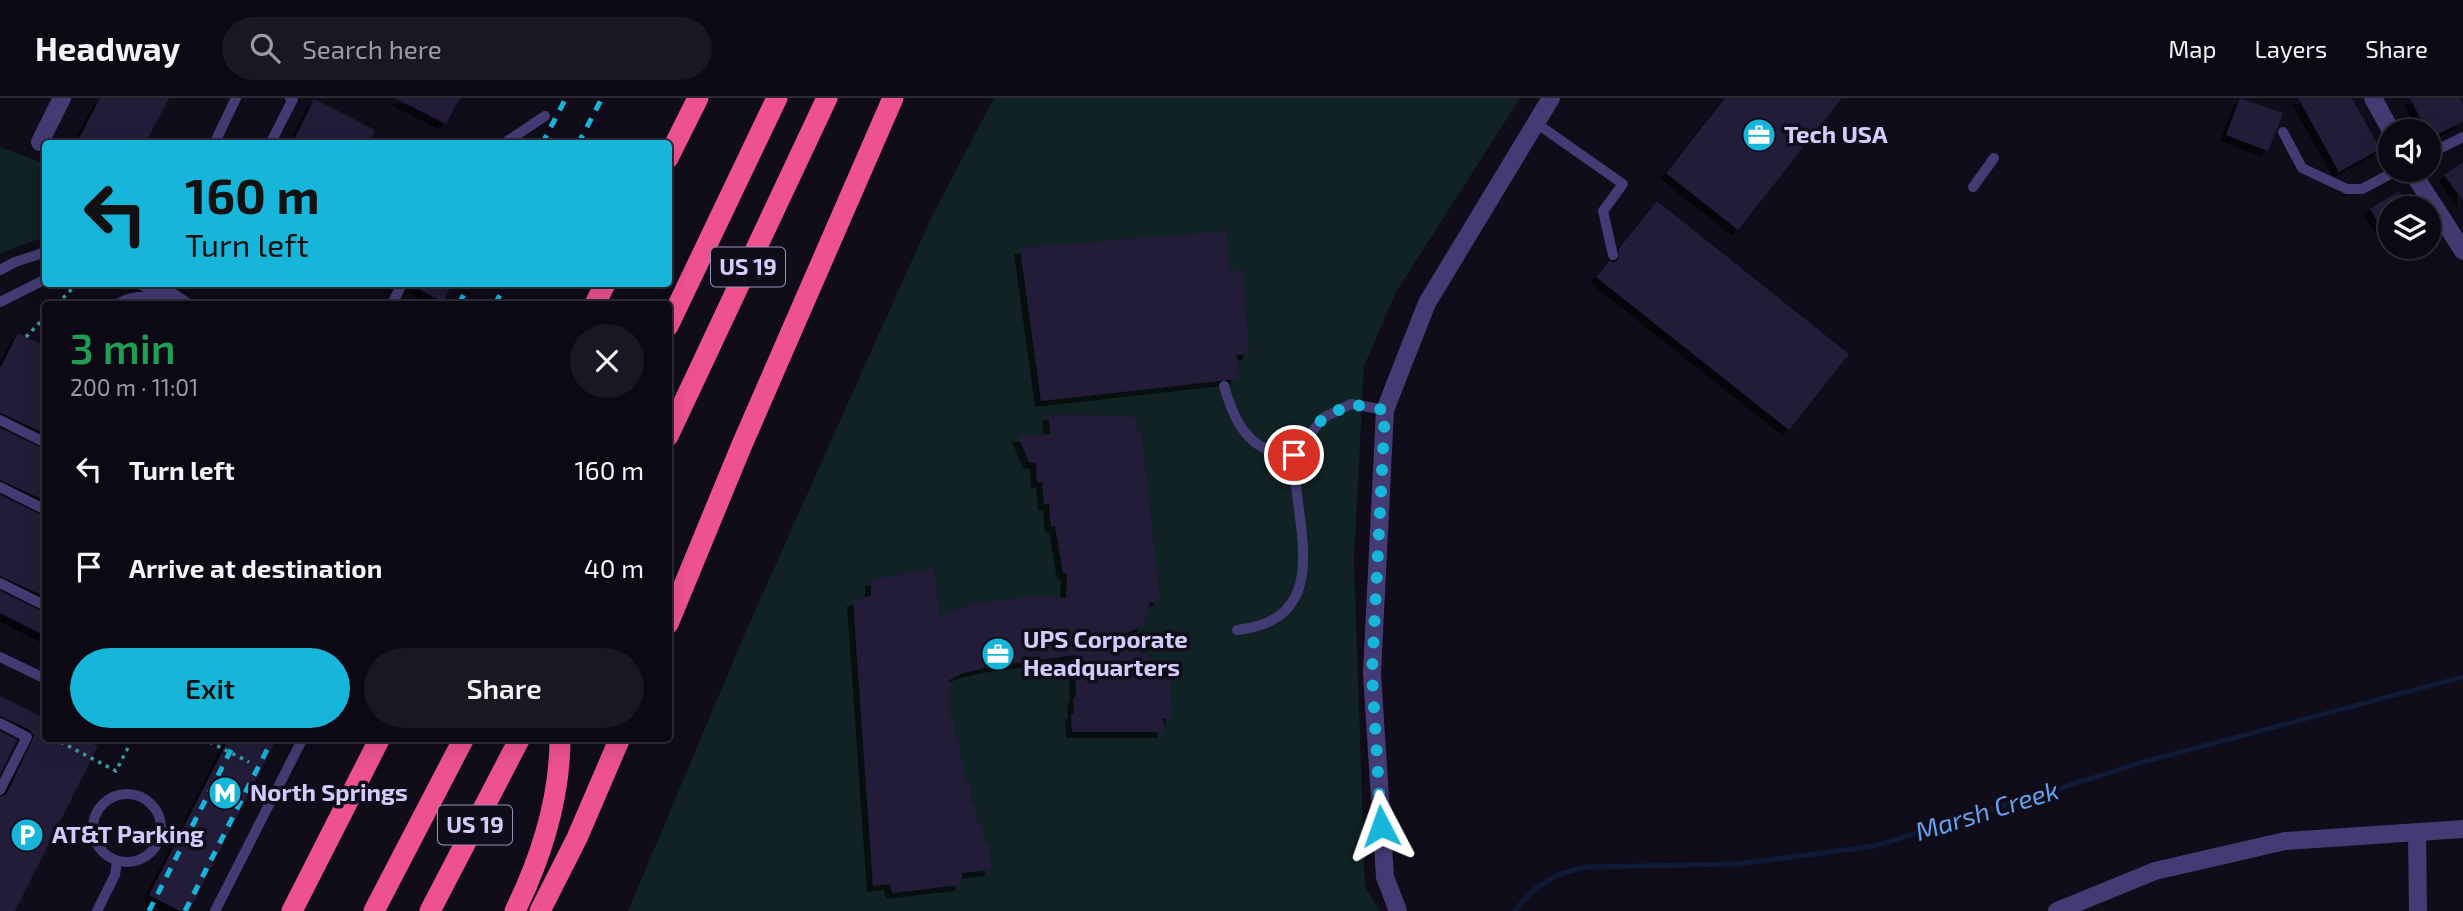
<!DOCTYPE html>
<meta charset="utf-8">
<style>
:root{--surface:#0c0914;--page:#1a1722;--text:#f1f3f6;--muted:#9a9aa0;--line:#2c2a34;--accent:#17b5d9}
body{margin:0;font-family:"Exo 2",sans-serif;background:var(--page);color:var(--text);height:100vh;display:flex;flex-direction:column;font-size:26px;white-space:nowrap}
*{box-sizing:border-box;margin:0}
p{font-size:23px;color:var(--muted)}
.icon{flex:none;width:38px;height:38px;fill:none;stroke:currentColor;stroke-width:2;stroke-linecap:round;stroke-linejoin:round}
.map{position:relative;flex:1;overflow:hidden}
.sheet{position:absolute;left:42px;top:203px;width:630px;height:441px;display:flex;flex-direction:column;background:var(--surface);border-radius:7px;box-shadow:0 7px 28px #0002,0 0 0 2px var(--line)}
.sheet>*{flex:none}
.banner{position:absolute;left:42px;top:42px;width:630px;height:147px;border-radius:7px;box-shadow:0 7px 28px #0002,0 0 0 2px var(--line);background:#17b5d9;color:#111;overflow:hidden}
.tools{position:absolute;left:2378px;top:21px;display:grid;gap:14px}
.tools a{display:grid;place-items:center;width:63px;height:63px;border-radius:50%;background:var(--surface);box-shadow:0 7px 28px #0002,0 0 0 2px var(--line);font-size:35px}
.pin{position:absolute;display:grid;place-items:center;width:60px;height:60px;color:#fff;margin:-30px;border:4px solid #fff;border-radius:50%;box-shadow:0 2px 7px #0007}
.me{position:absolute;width:77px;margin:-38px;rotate:356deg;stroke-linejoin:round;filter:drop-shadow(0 0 5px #0008)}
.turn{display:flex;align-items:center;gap:24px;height:147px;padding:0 28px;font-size:32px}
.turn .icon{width:91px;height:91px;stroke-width:2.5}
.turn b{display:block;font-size:49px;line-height:60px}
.round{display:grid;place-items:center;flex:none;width:74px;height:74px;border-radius:37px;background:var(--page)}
.summary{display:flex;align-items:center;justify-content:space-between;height:119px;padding:0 28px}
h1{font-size:42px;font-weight:600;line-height:52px;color:#1e9e55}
.action{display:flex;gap:14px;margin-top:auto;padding:14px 28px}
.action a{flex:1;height:80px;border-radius:42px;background:var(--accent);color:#111;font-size:28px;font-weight:600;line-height:80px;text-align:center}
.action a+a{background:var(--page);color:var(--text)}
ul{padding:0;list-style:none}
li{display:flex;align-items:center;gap:21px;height:98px;padding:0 28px}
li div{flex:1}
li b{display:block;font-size:26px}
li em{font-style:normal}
header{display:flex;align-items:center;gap:42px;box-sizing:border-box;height:98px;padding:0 35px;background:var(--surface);border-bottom:2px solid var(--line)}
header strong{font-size:33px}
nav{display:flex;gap:38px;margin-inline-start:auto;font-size:24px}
.search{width:490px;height:63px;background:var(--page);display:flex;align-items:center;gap:18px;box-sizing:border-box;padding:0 24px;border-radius:38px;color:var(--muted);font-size:26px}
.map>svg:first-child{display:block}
.green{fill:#102223}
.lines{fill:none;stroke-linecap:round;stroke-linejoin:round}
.stream{stroke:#0f1a37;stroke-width:5}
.building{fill:#231a39;filter:url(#shadow)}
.path{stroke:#389da0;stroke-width:3.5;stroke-dasharray:3.5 5;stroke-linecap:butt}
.lane{stroke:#433c74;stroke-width:10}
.street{stroke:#433c74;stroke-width:18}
.highway{stroke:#ed528f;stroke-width:21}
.rail{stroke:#17b5d9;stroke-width:5;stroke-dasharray:10 9;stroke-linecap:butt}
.route{stroke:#17b5d9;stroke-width:12;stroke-dasharray:0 21.6}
.labels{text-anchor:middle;stroke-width:7;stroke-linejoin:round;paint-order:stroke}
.shield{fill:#100c1a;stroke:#9992b7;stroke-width:2}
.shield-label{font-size:23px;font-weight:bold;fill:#d4cbfa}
.poi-label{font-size:24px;font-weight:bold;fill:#d4cbfa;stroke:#100c1a;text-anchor:start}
.water-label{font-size:26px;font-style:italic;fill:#63a2ef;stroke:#100c1a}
</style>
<header>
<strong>Headway</strong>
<div class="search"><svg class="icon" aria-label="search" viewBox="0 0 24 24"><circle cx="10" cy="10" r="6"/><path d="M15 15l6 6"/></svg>Search here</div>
<nav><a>Map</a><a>Layers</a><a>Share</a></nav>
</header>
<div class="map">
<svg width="2463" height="813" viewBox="0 0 2463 813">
<defs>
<filter id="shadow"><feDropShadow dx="-6" dy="6" stdDeviation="0" flood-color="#0009"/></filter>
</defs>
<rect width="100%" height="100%" fill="#100c1a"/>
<g class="green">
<polygon points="994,0 1520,0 1396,194 1364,268 1354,462 1365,789 1380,813 628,813 746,533 869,258 932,118"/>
<polygon points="0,49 46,66 45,139 0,155"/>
</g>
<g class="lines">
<polyline class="stream" points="1514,813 1537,789 1560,776 1586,769 1737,766 1875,748 2143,664 2463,579"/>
</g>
<g class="building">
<polygon points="100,0 169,0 145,46 76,46"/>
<polygon points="395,0 460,0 446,26"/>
<polygon points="1725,0 1842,0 1738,132 1666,75"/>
<polygon points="2240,0 2283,15 2268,53 2226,37"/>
<polygon points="2298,0 2352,0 2380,51 2339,74"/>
<polygon points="2410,0 2460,0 2463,6 2463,24 2430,40 2429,33 2427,33"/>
<polygon points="314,1 375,32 368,46 292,46"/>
<polygon points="2463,64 2463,103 2444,77"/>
<polygon points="2399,93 2410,110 2390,110 2390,123 2381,129 2370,111"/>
<polygon points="1657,103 1849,256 1789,332 1596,179 1609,163 1614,164 1618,162 1619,150"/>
<polygon points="1226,133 1229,172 1243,173 1249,256 1237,257 1237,281 1041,303 1020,150"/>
<polygon points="409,186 452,186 443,204"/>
<polygon points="18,235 46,249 46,336 0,315 0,270"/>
<polygon points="1048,316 1136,319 1137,333 1141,331 1160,502 1150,505 1143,528 1100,546 1139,553 1140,556 1147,555 1157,574 1170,577 1172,620 1163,621 1164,634 1072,634 1071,616 1074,615 1073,600 1076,598 1075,557 989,569 963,575 949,582 949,618 954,619 954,640 959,640 959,662 963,662 965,685 970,684 971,706 976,707 977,725 983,727 983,745 989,746 991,772 962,775 961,787 892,795 890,786 873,788 853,502 871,498 871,482 934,470 940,518 975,505 1041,498 1066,500 1067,476 1063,475 1055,428 1051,429 1049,406 1044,406 1042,384 1037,384 1036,365 1029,364 1018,338 1050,336"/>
<polygon points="0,330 46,352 46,403 0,382"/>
<polygon points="0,397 46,419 46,499 0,478"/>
<polygon points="0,493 46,515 46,538 0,515"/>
<polygon points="0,598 46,621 46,640 84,640 98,648 15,813 0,813 0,699 7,695 34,638 30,632 0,618"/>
<polygon points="0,633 17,642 0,676"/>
<polygon points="229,640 277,640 189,813 180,813 149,797"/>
</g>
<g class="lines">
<g class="path">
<polyline points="57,206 77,186"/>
<polyline points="26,239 46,218"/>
<polyline points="43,635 46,636"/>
<polyline points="53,640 116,673 133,640"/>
<polyline points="202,640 249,664"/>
</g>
<g class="lane">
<polyline points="1536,25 1623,86 1603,113 1613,157"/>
<polyline points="2283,34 2302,70 2347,91 2362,91 2398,72"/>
<polyline points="214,46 236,0"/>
<polyline points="270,46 293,1 290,0"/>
<polyline points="503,46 545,18"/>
<polyline points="2429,56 2463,39"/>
<polyline points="1973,89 1994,60"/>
<polyline points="0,172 15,164 46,154"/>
<polyline points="139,186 166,198"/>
<polyline points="159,186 189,206"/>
<polyline points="0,204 46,181"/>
<path d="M117 206C139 193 158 200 181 206"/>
<polyline points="392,206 402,186"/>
<path d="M1224 288C1231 312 1241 340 1266 351 1274 354 1285 355 1294 357"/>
<polyline points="0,322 46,345"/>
<polyline points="0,389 46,412"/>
<polyline points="0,485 46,508"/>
<path d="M1237 532C1338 521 1293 423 1294 357L1323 320 1351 306 1385 312"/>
<polyline points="0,559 46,581"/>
<polyline points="0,625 27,639 0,692"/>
<circle cx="127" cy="730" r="34"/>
<polyline points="97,813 115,777 117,763"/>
<polyline points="215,813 303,640"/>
</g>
<g class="street">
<polyline points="2373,0 2391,33"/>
<polyline points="40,44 62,0"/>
<polyline points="2411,72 2463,153"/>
<polyline points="2417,734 2418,813"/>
<polyline points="1398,813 1385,779 1372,575 1385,312 1427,205 1551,0"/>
<polyline points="2057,813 2155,773 2285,743 2463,731"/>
</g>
<g class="highway">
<polyline points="668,60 698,0"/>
<polyline points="595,206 605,186"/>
<polyline points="668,228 777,0"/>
<polyline points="668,338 827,0"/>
<polyline points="668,526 741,349 893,0"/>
<polyline points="292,813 380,640"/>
<polyline points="374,813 464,640"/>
<polyline points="430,813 520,640"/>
<path d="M515 813C541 760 560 700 560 640"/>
<polyline points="540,813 577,740 620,640"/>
</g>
<g class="rail">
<polyline points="542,46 566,0"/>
<polyline points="578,46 602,0"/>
<polyline points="459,206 469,186"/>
<polyline points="495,206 506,186"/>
<polyline points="149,813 237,640"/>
<polyline points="185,813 273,640"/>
</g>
</g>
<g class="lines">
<polyline class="route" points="1294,357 1323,320 1351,306 1385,312 1372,575 1381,728"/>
</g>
<defs>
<symbol id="office-disc" viewBox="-11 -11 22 22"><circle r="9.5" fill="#17b5d9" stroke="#100c1a"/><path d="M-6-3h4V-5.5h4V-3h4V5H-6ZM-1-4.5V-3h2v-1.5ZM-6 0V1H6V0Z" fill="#fff"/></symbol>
<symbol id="metro-disc" viewBox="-11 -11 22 22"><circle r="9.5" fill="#17b5d9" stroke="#100c1a"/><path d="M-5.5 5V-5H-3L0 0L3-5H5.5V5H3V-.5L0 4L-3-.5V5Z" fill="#fff"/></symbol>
<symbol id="parking-disc" viewBox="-11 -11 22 22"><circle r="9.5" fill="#17b5d9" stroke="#100c1a"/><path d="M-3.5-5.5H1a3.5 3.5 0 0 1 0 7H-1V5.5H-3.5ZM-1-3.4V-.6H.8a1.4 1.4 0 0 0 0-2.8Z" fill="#fff"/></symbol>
</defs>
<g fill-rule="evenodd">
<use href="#office-disc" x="1740" y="18" width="38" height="38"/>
<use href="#office-disc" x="979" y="537" width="38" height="38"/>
<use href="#metro-disc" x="206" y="676" width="38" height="38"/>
<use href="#parking-disc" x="8" y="718" width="38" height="38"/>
</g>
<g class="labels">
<g class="shield">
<rect x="711" y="149.5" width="74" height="39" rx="5"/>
<rect x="438" y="707.5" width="74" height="39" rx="5"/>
</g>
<g class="shield-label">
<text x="748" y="177">US 19</text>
<text x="475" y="735">US 19</text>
</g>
<g class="poi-label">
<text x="1784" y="45">Tech USA</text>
<text x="1023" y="550">UPS Corporate<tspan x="1023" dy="28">Headquarters</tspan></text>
<text x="250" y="703">North Springs</text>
<text x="52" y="745">AT&amp;T Parking</text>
</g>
<g class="water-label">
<text transform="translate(1987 713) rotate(-17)" y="9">Marsh Creek</text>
</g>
</g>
</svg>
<div class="tools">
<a><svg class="icon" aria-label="sound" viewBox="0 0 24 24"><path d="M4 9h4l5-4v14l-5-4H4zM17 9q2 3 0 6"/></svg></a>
<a><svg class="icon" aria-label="layers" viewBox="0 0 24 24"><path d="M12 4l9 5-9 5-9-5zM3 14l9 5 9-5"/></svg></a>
</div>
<div class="pin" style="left:1294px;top:357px;background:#d93025"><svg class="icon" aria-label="arrive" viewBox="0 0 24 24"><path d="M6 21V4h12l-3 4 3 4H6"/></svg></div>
<svg class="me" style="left:1381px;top:728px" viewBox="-20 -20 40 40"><path d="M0-17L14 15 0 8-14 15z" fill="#17b5d9" stroke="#fff" stroke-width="4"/></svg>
<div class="banner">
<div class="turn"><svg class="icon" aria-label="left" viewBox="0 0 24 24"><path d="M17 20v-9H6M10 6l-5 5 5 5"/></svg><div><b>160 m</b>Turn left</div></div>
</div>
<section class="sheet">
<div class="summary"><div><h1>3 min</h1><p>200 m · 11:01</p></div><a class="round"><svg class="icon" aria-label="close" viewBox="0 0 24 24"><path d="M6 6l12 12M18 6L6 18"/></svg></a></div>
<ul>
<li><svg class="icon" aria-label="left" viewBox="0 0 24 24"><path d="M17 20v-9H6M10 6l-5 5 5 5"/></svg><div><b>Turn left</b></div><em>160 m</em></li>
<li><svg class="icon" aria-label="arrive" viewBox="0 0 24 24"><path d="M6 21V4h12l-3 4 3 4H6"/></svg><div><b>Arrive at destination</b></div><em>40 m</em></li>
</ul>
<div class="action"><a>Exit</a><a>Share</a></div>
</section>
</div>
